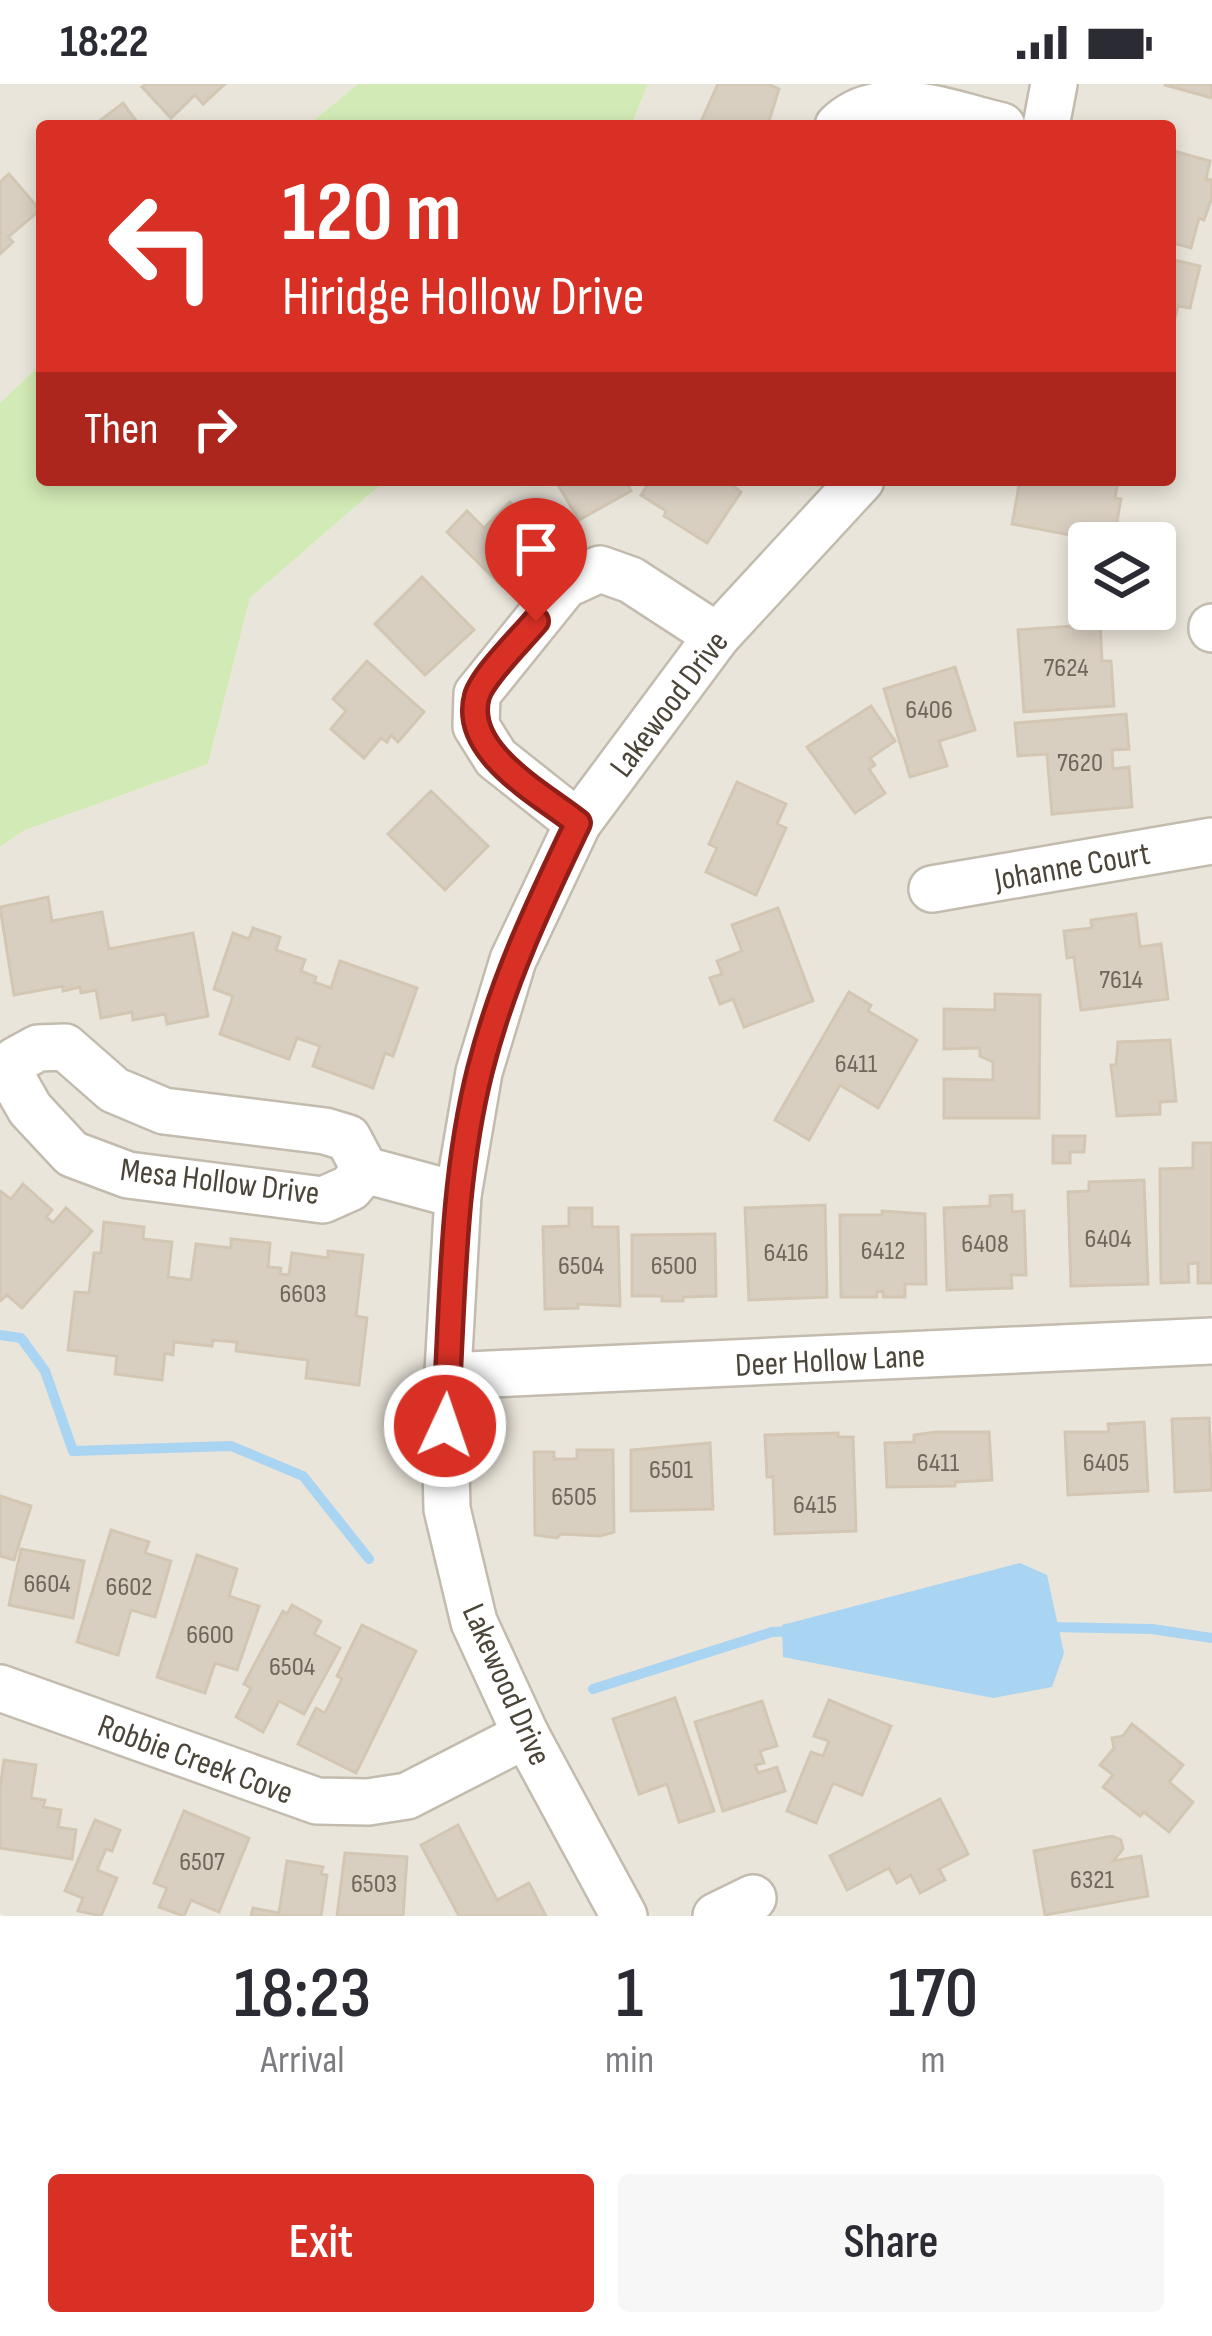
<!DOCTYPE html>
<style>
:root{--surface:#fff;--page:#f7f7f7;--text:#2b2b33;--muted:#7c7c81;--accent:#d93025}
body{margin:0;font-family:"Sofia Sans Condensed",sans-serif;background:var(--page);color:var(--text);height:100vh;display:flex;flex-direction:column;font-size:45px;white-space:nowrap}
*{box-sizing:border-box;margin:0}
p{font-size:39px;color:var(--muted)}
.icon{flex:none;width:66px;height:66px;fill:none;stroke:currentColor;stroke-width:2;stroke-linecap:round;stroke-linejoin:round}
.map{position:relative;height:1832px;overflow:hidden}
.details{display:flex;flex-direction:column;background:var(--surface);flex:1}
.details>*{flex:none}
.banner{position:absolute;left:36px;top:36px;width:1140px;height:366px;border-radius:12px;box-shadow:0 6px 18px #0003;background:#d93025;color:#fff;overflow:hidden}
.tools{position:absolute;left:1068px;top:438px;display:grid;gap:24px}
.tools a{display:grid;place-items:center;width:108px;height:108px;border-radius:12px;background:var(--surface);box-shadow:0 6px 18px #0003;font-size:60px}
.pin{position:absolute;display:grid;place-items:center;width:102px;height:102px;color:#fff;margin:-123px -51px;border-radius:50% 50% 50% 0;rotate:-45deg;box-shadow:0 0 12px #0007}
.pin .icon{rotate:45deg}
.me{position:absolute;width:132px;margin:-66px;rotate:3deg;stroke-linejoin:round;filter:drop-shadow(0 0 9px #0008)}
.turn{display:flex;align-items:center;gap:42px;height:252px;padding:0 48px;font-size:54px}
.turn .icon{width:156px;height:156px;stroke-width:2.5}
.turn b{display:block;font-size:84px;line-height:102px}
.then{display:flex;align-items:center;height:114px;padding:0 48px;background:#0003;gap:24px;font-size:45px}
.eta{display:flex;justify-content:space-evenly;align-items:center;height:204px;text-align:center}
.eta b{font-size:72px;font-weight:600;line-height:84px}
.button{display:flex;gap:24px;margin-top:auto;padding:24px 48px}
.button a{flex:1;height:138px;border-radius:12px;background:var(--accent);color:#fff;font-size:48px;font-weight:600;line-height:138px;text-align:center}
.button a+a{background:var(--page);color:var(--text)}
.status{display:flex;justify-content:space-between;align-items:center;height:84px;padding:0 60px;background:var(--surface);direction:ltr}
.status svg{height:33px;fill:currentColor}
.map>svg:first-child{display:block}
.residential{fill:#eae5da;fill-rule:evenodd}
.green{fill:#d2eab5}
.water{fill:#a9d4f2}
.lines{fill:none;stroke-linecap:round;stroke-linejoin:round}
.stream{stroke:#a9d4f2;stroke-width:10}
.building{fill:#d8cfc1;stroke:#d3c7b4;stroke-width:3}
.minor-casing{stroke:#c2bbae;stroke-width:50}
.minor{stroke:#fff;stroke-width:45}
.route-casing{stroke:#8d1f18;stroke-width:30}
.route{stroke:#d93025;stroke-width:21}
.labels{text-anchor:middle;stroke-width:9;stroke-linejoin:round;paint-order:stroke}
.number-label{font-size:27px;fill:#6e675b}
.street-label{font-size:33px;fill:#4b4439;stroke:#fff}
</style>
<div class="status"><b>18:22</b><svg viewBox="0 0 49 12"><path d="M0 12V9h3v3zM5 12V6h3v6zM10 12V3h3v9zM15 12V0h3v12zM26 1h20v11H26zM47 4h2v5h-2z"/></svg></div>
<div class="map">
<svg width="1212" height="1832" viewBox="0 0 1212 1832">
<rect width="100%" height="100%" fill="#f6f3ec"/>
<g class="residential">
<polygon points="0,0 358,0 307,42 42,42 42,279 0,319"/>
<path d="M648 0H1212V1832H4L0 1830V763L25 746 208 680 250 514 386 396H1170V42H631ZM1089 459H1155V525H1089Z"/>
</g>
<g class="green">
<polygon points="358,0 648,0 631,42 307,42"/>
<polygon points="42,279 42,396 386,396 250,514 208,680 25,746 0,763 0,319"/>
</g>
<polygon class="water" points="1020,1479 1047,1491 1064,1569 1052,1603 993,1614 783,1573 782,1541"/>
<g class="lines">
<g class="stream">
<polyline points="0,1251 21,1254 45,1287 73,1367 231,1362 303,1392 369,1475"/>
<polyline points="1049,1543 1152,1545 1212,1554"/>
<polyline points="593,1605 772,1548 797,1547"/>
</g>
</g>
<g class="building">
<polygon points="146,0 225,0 203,20 195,11 171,34 142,3"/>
<polygon points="718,0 768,0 779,5 768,40 699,42"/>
<polygon points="1212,0 1212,14 1165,1 1165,0"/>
<polygon points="123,19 140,42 93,42"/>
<polygon points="1170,66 1210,77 1206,95 1212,96 1212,113 1204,136 1199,134 1191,164 1170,158"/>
<polygon points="9,90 40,126 8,153 13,158 0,170 0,98"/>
<polygon points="1170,175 1200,182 1190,224 1178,222 1170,254"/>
<polygon points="555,396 625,396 631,407 579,436"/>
<polygon points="651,396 726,396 741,408 707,459 664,432 666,427 641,411"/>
<polygon points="1020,396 1118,396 1115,414 1121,415 1113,459 1012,440"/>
<polygon points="510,418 549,456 503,503 447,448 467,427 484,444"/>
<polygon points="422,493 474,546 425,591 375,540"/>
<polygon points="1100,540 1102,577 1111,577 1114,622 1024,628 1018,546"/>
<polygon points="367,577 424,628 398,658 391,651 387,658 381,654 364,674 331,645 346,627 333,615"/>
<polygon points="955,583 975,646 939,657 947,682 910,693 884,605"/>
<polygon points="871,622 895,657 870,674 875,681 869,685 885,709 855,729 807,663"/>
<polygon points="1126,630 1129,665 1112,666 1113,685 1129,683 1132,723 1052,730 1047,670 1018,672 1015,639"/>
<polygon points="737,698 786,720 777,740 786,744 756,811 706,788 717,764 709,760"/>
<polygon points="431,707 488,762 445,806 388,750"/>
<polygon points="48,813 52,837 102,828 109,865 193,849 208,932 167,940 165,930 133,936 132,928 101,934 96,906 81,909 80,903 63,907 63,902 14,911 0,823"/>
<polygon points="778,824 813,917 744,943 733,915 720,920 710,894 722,890 717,877 742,867 732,841"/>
<polygon points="1136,830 1140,863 1161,860 1168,915 1081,926 1074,873 1067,874 1064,847 1092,844 1091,836"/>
<polygon points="253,844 280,853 276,866 305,876 301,887 316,893 314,898 331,904 340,877 417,904 393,972 385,969 373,1004 313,982 320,962 297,954 289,975 220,950 233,912 214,905 233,849 249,855"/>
<polygon points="849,908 871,921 868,927 917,956 878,1024 840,1001 809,1056 775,1036"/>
<polygon points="995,910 1040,911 1039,1034 944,1034 944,995 993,996 993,978 980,972 980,964 944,965 944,925 995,926"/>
<polygon points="1170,956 1176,1017 1160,1018 1160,1030 1117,1032 1111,981 1116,981 1118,958"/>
<polygon points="1053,1052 1085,1052 1084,1068 1070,1068 1070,1079 1053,1079"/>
<polygon points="1193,1059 1212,1059 1212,1199 1198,1199 1198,1179 1188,1180 1189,1198 1161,1199 1160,1085 1193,1084"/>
<polygon points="1144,1096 1148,1200 1071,1202 1068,1108 1089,1107 1089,1098"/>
<polygon points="23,1100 52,1126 46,1133 53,1139 66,1124 92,1147 22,1224 7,1211 0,1217 0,1107 11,1115"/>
<polygon points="1012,1111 1012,1128 1024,1127 1026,1191 1011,1191 1012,1204 947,1206 944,1124 990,1122 990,1112"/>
<polygon points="825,1121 827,1213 749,1216 745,1124"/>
<polygon points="569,1124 592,1124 592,1143 618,1143 620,1222 578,1220 578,1224 545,1225 543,1143 569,1142"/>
<polygon points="882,1127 925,1130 926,1200 905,1200 905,1213 883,1213 883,1207 877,1208 877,1213 841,1213 840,1131 882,1131"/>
<polygon points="104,1138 144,1143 143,1155 172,1158 168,1193 191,1196 196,1160 231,1164 231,1155 270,1159 268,1183 281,1184 280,1190 289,1191 292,1169 328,1174 328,1167 363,1171 356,1232 367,1234 359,1301 306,1294 308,1276 236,1267 237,1258 213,1256 212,1262 174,1258 173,1271 165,1269 162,1296 115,1290 117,1272 68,1266 75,1208 89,1209 94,1169 101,1169"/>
<polygon points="715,1150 716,1212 683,1213 683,1217 662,1217 662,1212 632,1212 632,1151"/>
<polygon points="1209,1334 1212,1406 1175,1408 1172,1335"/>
<polygon points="1144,1338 1148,1407 1068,1411 1065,1348 1109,1348 1108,1340"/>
<polygon points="936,1348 989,1348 992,1396 955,1398 955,1402 887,1403 885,1359 914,1358 914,1351"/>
<polygon points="838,1349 838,1353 853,1353 856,1447 775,1450 773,1393 767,1393 765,1351"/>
<polygon points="710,1359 713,1425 631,1427 631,1366"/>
<polygon points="577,1366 613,1366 614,1448 600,1452 561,1450 557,1454 535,1451 534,1368 554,1368 554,1375 577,1375"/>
<polygon points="0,1412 31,1422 14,1476 0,1472"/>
<polygon points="111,1446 149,1458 145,1469 171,1477 155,1533 131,1526 118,1571 77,1558"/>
<polygon points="21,1465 84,1477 73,1534 9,1521"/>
<polygon points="197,1471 237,1485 229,1512 259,1522 237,1586 215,1579 205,1609 157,1593"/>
<polygon points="292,1521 321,1537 314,1550 340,1564 304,1630 279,1617 263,1648 236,1633 251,1604 244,1600 283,1527 287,1530"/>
<polygon points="362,1541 416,1567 356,1689 298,1660 316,1624 325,1629 342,1595 337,1592"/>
<polygon points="675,1614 714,1727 679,1738 667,1700 639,1710 613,1635"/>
<polygon points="829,1616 891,1642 862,1711 833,1699 816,1739 787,1727 811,1668 823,1672 829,1657 814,1652"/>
<polygon points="762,1617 777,1662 760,1667 764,1679 755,1681 758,1689 777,1683 785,1707 723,1727 695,1638"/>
<polygon points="1132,1640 1183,1681 1169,1698 1193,1718 1169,1748 1144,1728 1140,1732 1103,1703 1113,1691 1100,1681 1114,1664 1112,1654 1123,1652"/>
<polygon points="4,1676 36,1681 31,1714 45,1716 43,1723 61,1726 58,1743 76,1746 72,1775 0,1764 0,1705"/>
<polygon points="940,1715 968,1770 939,1785 945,1796 920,1809 911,1791 897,1799 889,1784 847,1806 830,1772"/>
<polygon points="184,1727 249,1754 219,1828 191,1816 184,1832 159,1823 167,1804 154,1799"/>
<polygon points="95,1736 120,1746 112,1767 106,1765 97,1786 117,1794 101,1832 78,1827 83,1814 65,1807"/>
<polygon points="458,1741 497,1816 529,1799 546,1832 459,1832 421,1761"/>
<polygon points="1112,1752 1121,1756 1123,1765 1113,1777 1141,1772 1148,1812 1045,1831 1034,1767"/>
<polygon points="345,1769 407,1773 403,1832 337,1832"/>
<polygon points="287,1777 323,1783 321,1790 327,1791 321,1832 251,1832 253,1824 279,1829"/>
</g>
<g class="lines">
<defs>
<g id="minor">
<path d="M838 42C881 0 950 30 1002 42"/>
<polyline points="1046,42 1054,0"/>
<polyline points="1212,543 1212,545"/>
<polyline points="578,739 496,674 476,642 477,610 565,501 600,485 631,496 717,552"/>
<polyline points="932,805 1212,757"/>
<polyline points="365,1086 350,1104 323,1116 128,1091 72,1070 30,1025 13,995 16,976 38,964 65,963 114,1006 164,1027 325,1047 348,1054 365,1086 458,1111"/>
<polyline points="447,1292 1212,1257"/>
<polyline points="0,1604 317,1717 368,1718 407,1712 526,1651"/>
<polyline points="624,1832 526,1651 474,1538 447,1425 445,1341 458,1111 479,988 513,876 578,739 717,552 861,396"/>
<polyline points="716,1832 753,1814"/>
</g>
</defs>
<use href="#minor" class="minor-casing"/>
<use href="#minor" class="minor"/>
</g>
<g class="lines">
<defs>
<path id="route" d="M445 1342C453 1223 451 1101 480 986 502 898 539 820 578 739 542 710 461 668 477 612 483 592 521 555 536 537"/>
</defs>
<use href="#route" class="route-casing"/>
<use href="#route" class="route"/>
</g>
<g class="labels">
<g class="number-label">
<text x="1066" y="592">7624</text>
<text x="929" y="634">6406</text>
<text x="1080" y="687">7620</text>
<text x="1121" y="904">7614</text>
<text x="856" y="988">6411</text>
<text x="1108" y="1163">6404</text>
<text x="985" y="1168">6408</text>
<text x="883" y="1175">6412</text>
<text x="786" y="1177">6416</text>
<text x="581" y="1190">6504</text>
<text x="674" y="1190">6500</text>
<text x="303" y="1218">6603</text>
<text x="938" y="1387">6411</text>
<text x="1106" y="1387">6405</text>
<text x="671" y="1394">6501</text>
<text x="574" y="1421">6505</text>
<text x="815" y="1429">6415</text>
<text x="47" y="1508">6604</text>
<text x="129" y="1511">6602</text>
<text x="210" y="1559">6600</text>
<text x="292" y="1591">6504</text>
<text x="202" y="1786">6507</text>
<text x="1092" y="1804">6321</text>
<text x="374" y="1808">6503</text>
</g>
<g class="street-label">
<text transform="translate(668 619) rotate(-53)" y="12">Lakewood Drive</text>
<text transform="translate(1072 781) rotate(-10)" y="12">Johanne Court</text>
<text transform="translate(220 1096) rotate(7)" y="12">Mesa Hollow Drive</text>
<text transform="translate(830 1275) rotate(-3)" y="12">Deer Hollow Lane</text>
<text transform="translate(508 1600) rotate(66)" y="12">Lakewood Drive</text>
<text transform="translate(196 1674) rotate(20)" y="12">Robbie Creek Cove</text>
</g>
</g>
</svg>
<div class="tools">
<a><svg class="icon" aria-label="layers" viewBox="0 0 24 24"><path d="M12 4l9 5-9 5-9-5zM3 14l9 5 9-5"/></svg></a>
</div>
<div class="pin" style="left:536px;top:537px;background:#d93025"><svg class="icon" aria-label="arrive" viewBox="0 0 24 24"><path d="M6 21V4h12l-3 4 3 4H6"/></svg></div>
<svg class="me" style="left:445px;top:1342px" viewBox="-20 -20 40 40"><circle r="17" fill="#d93025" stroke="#fff" stroke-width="3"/><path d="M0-11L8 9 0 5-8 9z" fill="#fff"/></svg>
<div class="banner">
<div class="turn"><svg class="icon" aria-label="left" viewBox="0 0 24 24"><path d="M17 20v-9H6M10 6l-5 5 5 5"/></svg><div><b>120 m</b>Hiridge Hollow Drive</div></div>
<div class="then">Then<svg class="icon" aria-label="right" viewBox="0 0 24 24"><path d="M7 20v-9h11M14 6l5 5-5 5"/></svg></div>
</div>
</div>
<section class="details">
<div class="eta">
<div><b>18:23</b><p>Arrival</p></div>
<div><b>1</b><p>min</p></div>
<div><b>170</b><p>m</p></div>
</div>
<div class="button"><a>Exit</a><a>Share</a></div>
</section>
